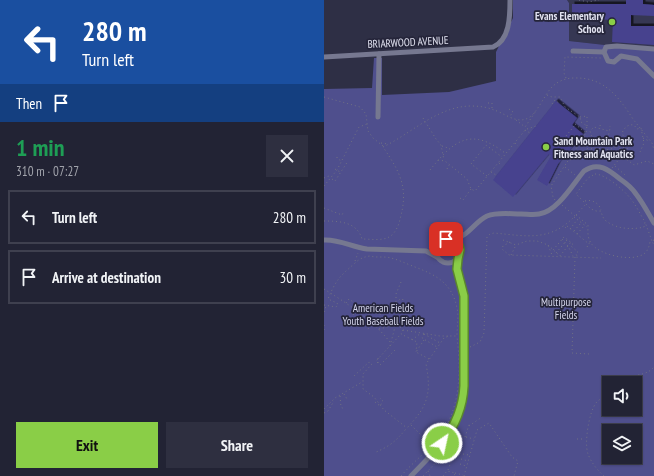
<!DOCTYPE html>
<meta charset="utf-8">
<style>
:root{--surface:#222334;--page:#2e2f40;--text:#f1f3f6;--muted:#a2a4ac;--line:#3f404f;--accent:#8ace47}
body{margin:0;font-family:"PT Sans Narrow",sans-serif;background:var(--page);color:var(--text);height:100vh;display:flex;flex-direction:column;font-size:15px;white-space:nowrap}
*{box-sizing:border-box;margin:0}
p{font-size:13px;color:var(--muted)}
.icon{flex:none;width:22px;height:22px;fill:none;stroke:currentColor;stroke-width:2;stroke-linecap:round;stroke-linejoin:round}
.map{position:relative;flex:1;overflow:hidden}
.drawer{display:flex;flex-direction:column;background:var(--surface);width:324px}
.drawer>*{flex:none}
.banner{background:#1a4fa0;color:#fff;overflow:hidden}
.fabs{position:absolute;left:278px;top:376px;display:grid;gap:8px}
.fabs a{display:grid;place-items:center;width:40px;height:40px;border-radius:0px;background:var(--surface);box-shadow:0 1px 3px #0004,0 0 0 1px var(--line);font-size:20px}
.pin{position:absolute;display:grid;place-items:center;width:34px;height:34px;color:#fff;margin:-17px;border-radius:8px;box-shadow:0 2px 6px #0006}
.me{position:absolute;width:44px;margin:-22px;rotate:34deg;stroke-linejoin:round;filter:drop-shadow(0 0 3px #0008)}
.turn{display:flex;align-items:center;gap:14px;height:84px;padding:0 16px;font-size:18px}
.turn .icon{width:52px;height:52px;stroke-width:2.5}
.turn b{display:block;font-size:28px;line-height:34px}
.then{display:flex;align-items:center;height:38px;padding:0 16px;background:#0003;gap:8px;font-size:15px}
.round{display:grid;place-items:center;flex:none;width:42px;height:42px;border-radius:0px;background:var(--page)}
.summary{display:flex;align-items:center;justify-content:space-between;height:68px;padding:0 16px}
h1{font-size:24px;font-weight:700;line-height:30px;color:#1e9e55}
.action{display:flex;gap:8px;margin-top:auto;padding:8px 16px}
.action a{flex:1;height:46px;border-radius:0px;background:var(--accent);color:#111;font-size:16px;font-weight:700;line-height:46px;text-align:center}
.action a+a{background:var(--page);color:var(--text)}
ul{padding:0;list-style:none}
li{display:flex;align-items:center;gap:12px;height:54px;margin:0 8px 6px;padding:0 8px;border:2px solid var(--line);border-radius:0px}
li div{flex:1}
li b{display:block;font-size:15px}
li em{font-style:normal}
main{display:flex;flex:1;min-height:0}
.map>svg:first-child{display:block}
.built{fill:#363753}
.green{fill:#4f4f8d;fill-rule:evenodd}
.building{fill:#46428e;filter:url(#shadow)}
.lines{fill:none;stroke-linecap:round;stroke-linejoin:round}
.path{stroke:#707184;stroke-width:1;stroke-dasharray:1 3;stroke-linecap:butt}
.minor{stroke:#767890;stroke-width:5}
.route-casing{stroke:#5a862e;stroke-width:10}
.route{stroke:#8ace47;stroke-width:7}
.poi-dot{fill:#8ace47;stroke:#25253a;stroke-width:1.5}
.labels{text-anchor:middle;stroke-width:3.5;stroke-linejoin:round;paint-order:stroke}
.poi-label{font-size:11px;font-weight:bold;fill:#e1e2f0;stroke:#25253a;text-anchor:end}
.street-label{font-size:11px;fill:#e1e2f0;stroke:#25253a}
.park-label{font-size:11px;fill:#d6d7ed;stroke:#25253a}
</style>
<main>
<section class="drawer">
<div class="banner">
<div class="turn"><svg class="icon" aria-label="left" viewBox="0 0 24 24"><path d="M17 20v-9H6M10 6l-5 5 5 5"/></svg><div><b>280 m</b>Turn left</div></div>
<div class="then">Then<svg class="icon" aria-label="arrive" viewBox="0 0 24 24"><path d="M6 21V4h12l-3 4 3 4H6"/></svg></div>
</div>
<div class="summary"><div><h1>1 min</h1><p>310 m · 07:27</p></div><a class="round"><svg class="icon" aria-label="close" viewBox="0 0 24 24"><path d="M6 6l12 12M18 6L6 18"/></svg></a></div>
<ul>
<li><svg class="icon" aria-label="left" viewBox="0 0 24 24"><path d="M17 20v-9H6M10 6l-5 5 5 5"/></svg><div><b>Turn left</b></div><em>280 m</em></li>
<li><svg class="icon" aria-label="arrive" viewBox="0 0 24 24"><path d="M6 21V4h12l-3 4 3 4H6"/></svg><div><b>Arrive at destination</b></div><em>30 m</em></li>
</ul>
<div class="action"><a>Exit</a><a>Share</a></div>
</section>
<div class="map">
<svg width="330" height="476" viewBox="0 0 330 476">
<defs>
<filter id="shadow"><feDropShadow dx="2.5" dy="-2.5" stdDeviation="0" flood-color="#0009"/></filter>
</defs>
<rect width="100%" height="100%" fill="#2e2f45"/>
<polygon class="built" points="243,0 330,0 330,47 281,45 245,41 245,3"/>
<path class="green" d="M189 0H243L245 3V41L281 45 330 47V476H0V89L48 88 50 58H58V95L125 92 172 81V52L189 18ZM285 383H311V409H285ZM285 431H311V457H285Z"/>
<g class="building">
<polygon points="302,0 319,0 319,4 330,5 330,16 307,15 307,26 330,26 330,45 288,42 289,20 248,18 248,4 302,4"/>
<polygon points="232,101 253,118 248,125 259,134 234,164 223,186 213,180 227,156 225,154 189,197 169,180"/>
</g>
<g class="lines">
<g class="path">
<polyline points="255,0 264,2 275,0"/>
<polyline points="242,78 240,73 241,57 277,58"/>
<polyline points="223,95 228,97 236,97 241,107 256,117 257,122 263,126 262,131 263,134"/>
<polyline points="0,97 36,107 42,114 44,131 49,138 59,146"/>
<polyline points="164,103 168,103 168,109"/>
<polyline points="228,104 231,100 235,103"/>
<polyline points="185,109 189,112 186,116"/>
<polyline points="256,117 263,116 263,126"/>
<polyline points="99,118 112,139 117,145 120,160"/>
<polyline points="192,120 201,127 212,111"/>
<path d="M251 124 262 133 255 142 264 149C275 148 286 148 295 154L296 157 301 158 310 165 323 161 330 164"/>
<polyline points="276,125 277,129"/>
<polyline points="203,129 212,126"/>
<polyline points="201,130 206,133"/>
<polyline points="242,136 251,125"/>
<path d="M260 137C264 139 267 143 271 144 282 148 286 133 286 126"/>
<polyline points="319,138 325,141"/>
<polyline points="57,143 64,144"/>
<polyline points="191,143 194,146"/>
<polyline points="275,144 275,142 271,141 267,135 266,131 270,127 285,131"/>
<polyline points="118,146 124,148"/>
<polyline points="300,147 295,149 295,154 302,152"/>
<polyline points="287,149 291,147 294,149"/>
<polyline points="303,149 306,145"/>
<polyline points="13,157 13,158 17,161"/>
<path d="M301 158 302 150 300 147 302 142 298 133C301 127 304 124 310 125L313 129 317 128 320 143 316 152"/>
<polyline points="114,160 121,161 143,179 147,189 151,191 202,129"/>
<polyline points="246,160 263,149"/>
<polyline points="175,163 177,165"/>
<polyline points="291,166 301,175"/>
<polyline points="241,167 251,175"/>
<polyline points="288,168 296,158"/>
<polyline points="11,169 16,172"/>
<polyline points="123,169 125,165"/>
<path d="M106 170C130 140 147 127 181 153"/>
<polyline points="167,172 172,175"/>
<path d="M271 174C281 174 300 190 306 198 312 205 316 214 321 222L320 227C308 230 291 229 281 220 279 218 278 215 277 211H272L267 209 252 194 264 178Z"/>
<polyline points="163,176 147,164 162,145 178,157"/>
<polyline points="0,178 5,176 7,177"/>
<polyline points="8,179 11,181 24,161"/>
<polyline points="0,186 13,170 35,127 43,124"/>
<polyline points="136,198 139,200 147,189"/>
<polyline points="231,200 229,197 227,186 256,143"/>
<path d="M261 201C268 199 275 203 277 210"/>
<polyline points="0,208 18,215 20,211"/>
<path d="M252 215 264 225C264 231 263 237 267 243 274 255 310 263 321 253 324 250 325 247 326 242L328 241 321 222"/>
<polyline points="252,215 262,204"/>
<polyline points="250,217 263,227"/>
<path d="M0 221C16 221 33 222 38 239 46 239 58 241 65 237 71 234 75 225 76 219 85 188 76 172 59 147 88 133 113 107 146 106 155 106 163 107 170 110 180 113 191 123 202 119 213 115 220 95 228 87 234 81 242 78 250 78 280 77 294 96 309 119 315 127 322 135 328 143L330 150"/>
<polyline points="241,227 242,228 243,226 265,244"/>
<polyline points="246,229 253,220"/>
<polyline points="250,231 257,223"/>
<polyline points="253,234 260,226"/>
<polyline points="238,239 244,246 249,256"/>
<polyline points="179,240 192,245 203,241 213,241 224,245 228,255"/>
<polyline points="330,240 328,241 330,245"/>
<polyline points="186,242 179,246 178,249 185,255 277,258"/>
<polyline points="224,245 236,256 247,242"/>
<polyline points="263,247 266,242"/>
<polyline points="229,250 240,237 249,244 247,246 254,252 252,254 253,256"/>
<polyline points="232,253 243,240"/>
<polyline points="187,255 192,245"/>
<polyline points="251,257 248,353 265,354"/>
<polyline points="31,261 34,253"/>
<polyline points="77,282 72,294 72,323 79,330 116,336 124,336"/>
<path d="M0 289C19 301 37 312 53 328 59 333 63 339 68 344"/>
<polyline points="22,303 25,299 36,307 28,316"/>
<polyline points="72,303 76,299 81,300"/>
<path d="M0 305 12 307 14 305 13 303 4 299C12 280 15 277 30 264 35 259 39 257 46 256 52 258 60 256 67 258 75 260 83 264 91 267 112 275 128 283 133 308 135 317 133 326 133 336H125L120 338 102 364C108 395 103 407 82 429 71 442 66 446 50 453"/>
<polyline points="0,312 2,306"/>
<polyline points="43,319 47,310 55,315 60,313 65,304 71,308"/>
<polyline points="0,325 0,330"/>
<polyline points="44,329 48,324"/>
<polyline points="55,329 71,325"/>
<polyline points="79,330 77,334 93,342 92,352"/>
<polyline points="100,334 116,343"/>
<polyline points="100,334 98,338 113,347"/>
<polyline points="88,340 97,333"/>
<polyline points="100,340 92,352 105,359"/>
<polyline points="66,346 72,323"/>
<path d="M146 347 156 342 160 333 163 237 166 234 170 233C203 236 226 242 251 216L238 205"/>
<polyline points="71,350 56,365 52,361 77,334"/>
<polyline points="54,363 54,355"/>
<polyline points="30,376 45,362 48,364 39,374 39,389 50,397 60,410 83,428"/>
<path d="M302 383 305 377C315 374 323 375 330 367"/>
<polyline points="20,394 23,399"/>
<polyline points="16,396 17,407 20,409"/>
<polyline points="51,402 56,406 59,401 56,398"/>
<polyline points="0,409 11,398 38,382"/>
<polyline points="0,413 4,411 10,401"/>
<polyline points="87,425 109,447"/>
<polyline points="145,426 158,417"/>
<polyline points="137,436 141,437 146,422"/>
<polyline points="142,437 150,439"/>
<polyline points="253,439 261,439"/>
<polyline points="126,449 128,442 133,434 136,436 136,438"/>
<polyline points="116,452 130,456"/>
<polyline points="139,454 145,455"/>
<polyline points="117,458 128,462"/>
<polyline points="137,459 144,461"/>
<polyline points="136,464 142,466"/>
<polyline points="124,470 127,462"/>
<polyline points="104,471 106,476"/>
<polyline points="131,473 139,475"/>
<path d="M77 476C89 462 104 451 115 437 137 408 137 371 133 337"/>
<polyline points="99,476 125,449 132,451"/>
<polyline points="119,476 123,471 131,473 130,476"/>
<polyline points="140,476 153,430 165,423 188,457 194,461 190,476"/>
<path d="M280 476C273 470 267 462 264 454 260 443 265 412 272 403 275 399 280 397 285 396"/>
</g>
<g class="minor">
<polyline points="330,49 293,46 282,47 280,52 284,61 290,62 297,56 313,59 330,76"/>
<polyline points="249,51 280,52"/>
<path d="M0 57 169 47C186 40 186 16 186 0"/>
<polyline points="54,117 55,54"/>
<circle cx="124" cy="251" r="12"/>
<path d="M128 239C144 238 150 222 163 216 173 212 186 214 197 214 203 214 209 215 215 214 233 212 249 184 260 171 274 161 285 170 296 179 302 183 308 188 312 194 319 203 324 213 330 223"/>
<path d="M0 240C15 239 28 247 43 249L102 251 113 257"/>
<path d="M87 476C100 462 117 447 127 430 142 405 140 378 141 350 141 333 141 317 140 301 140 286 131 273 134 259"/>
</g>
</g>
<g class="lines">
<defs>
<path id="route" d="M118 443C131 426 139 407 140 386V296L133 269 134 259 136 250C135 242 130 239 122 239"/>
</defs>
<use href="#route" class="route-casing"/>
<use href="#route" class="route"/>
</g>
<g class="poi-dot">
<circle cx="288" cy="22" r="4"/>
<circle cx="222" cy="147" r="4"/>
</g>
<g class="labels">
<g class="poi-label">
<text x="280" y="20">Evans Elementary<tspan x="280" dy="13">School</tspan></text>
<text x="230" y="145" text-anchor="start">Sand Mountain Park<tspan x="230" dy="13">Fitness and Aquatics</tspan></text>
</g>
<g class="street-label">
<text transform="translate(84 42) rotate(-3)" y="4">BRIARWOOD AVENUE</text>
</g>
<g class="park-label">
<text x="242" y="306">Multipurpose<tspan x="242" dy="13">Fields</tspan></text>
<text x="59" y="312">American Fields<tspan x="59" dy="13">Youth Baseball Fields</tspan></text>
</g>
</g>
</svg>
<div class="fabs">
<a><svg class="icon" aria-label="sound" viewBox="0 0 24 24"><path d="M4 9h4l5-4v14l-5-4H4zM17 9q2 3 0 6"/></svg></a>
<a><svg class="icon" aria-label="layers" viewBox="0 0 24 24"><path d="M12 4l9 5-9 5-9-5zM3 14l9 5 9-5"/></svg></a>
</div>
<div class="pin" style="left:122px;top:239px;background:#d93025"><svg class="icon" aria-label="arrive" viewBox="0 0 24 24"><path d="M6 21V4h12l-3 4 3 4H6"/></svg></div>
<svg class="me" style="left:118px;top:443px" viewBox="-20 -20 40 40"><circle r="17" fill="#8ace47" stroke="#fff" stroke-width="3"/><path d="M0-11L8 9 0 5-8 9z" fill="#fff"/></svg>
</div>
</main>
